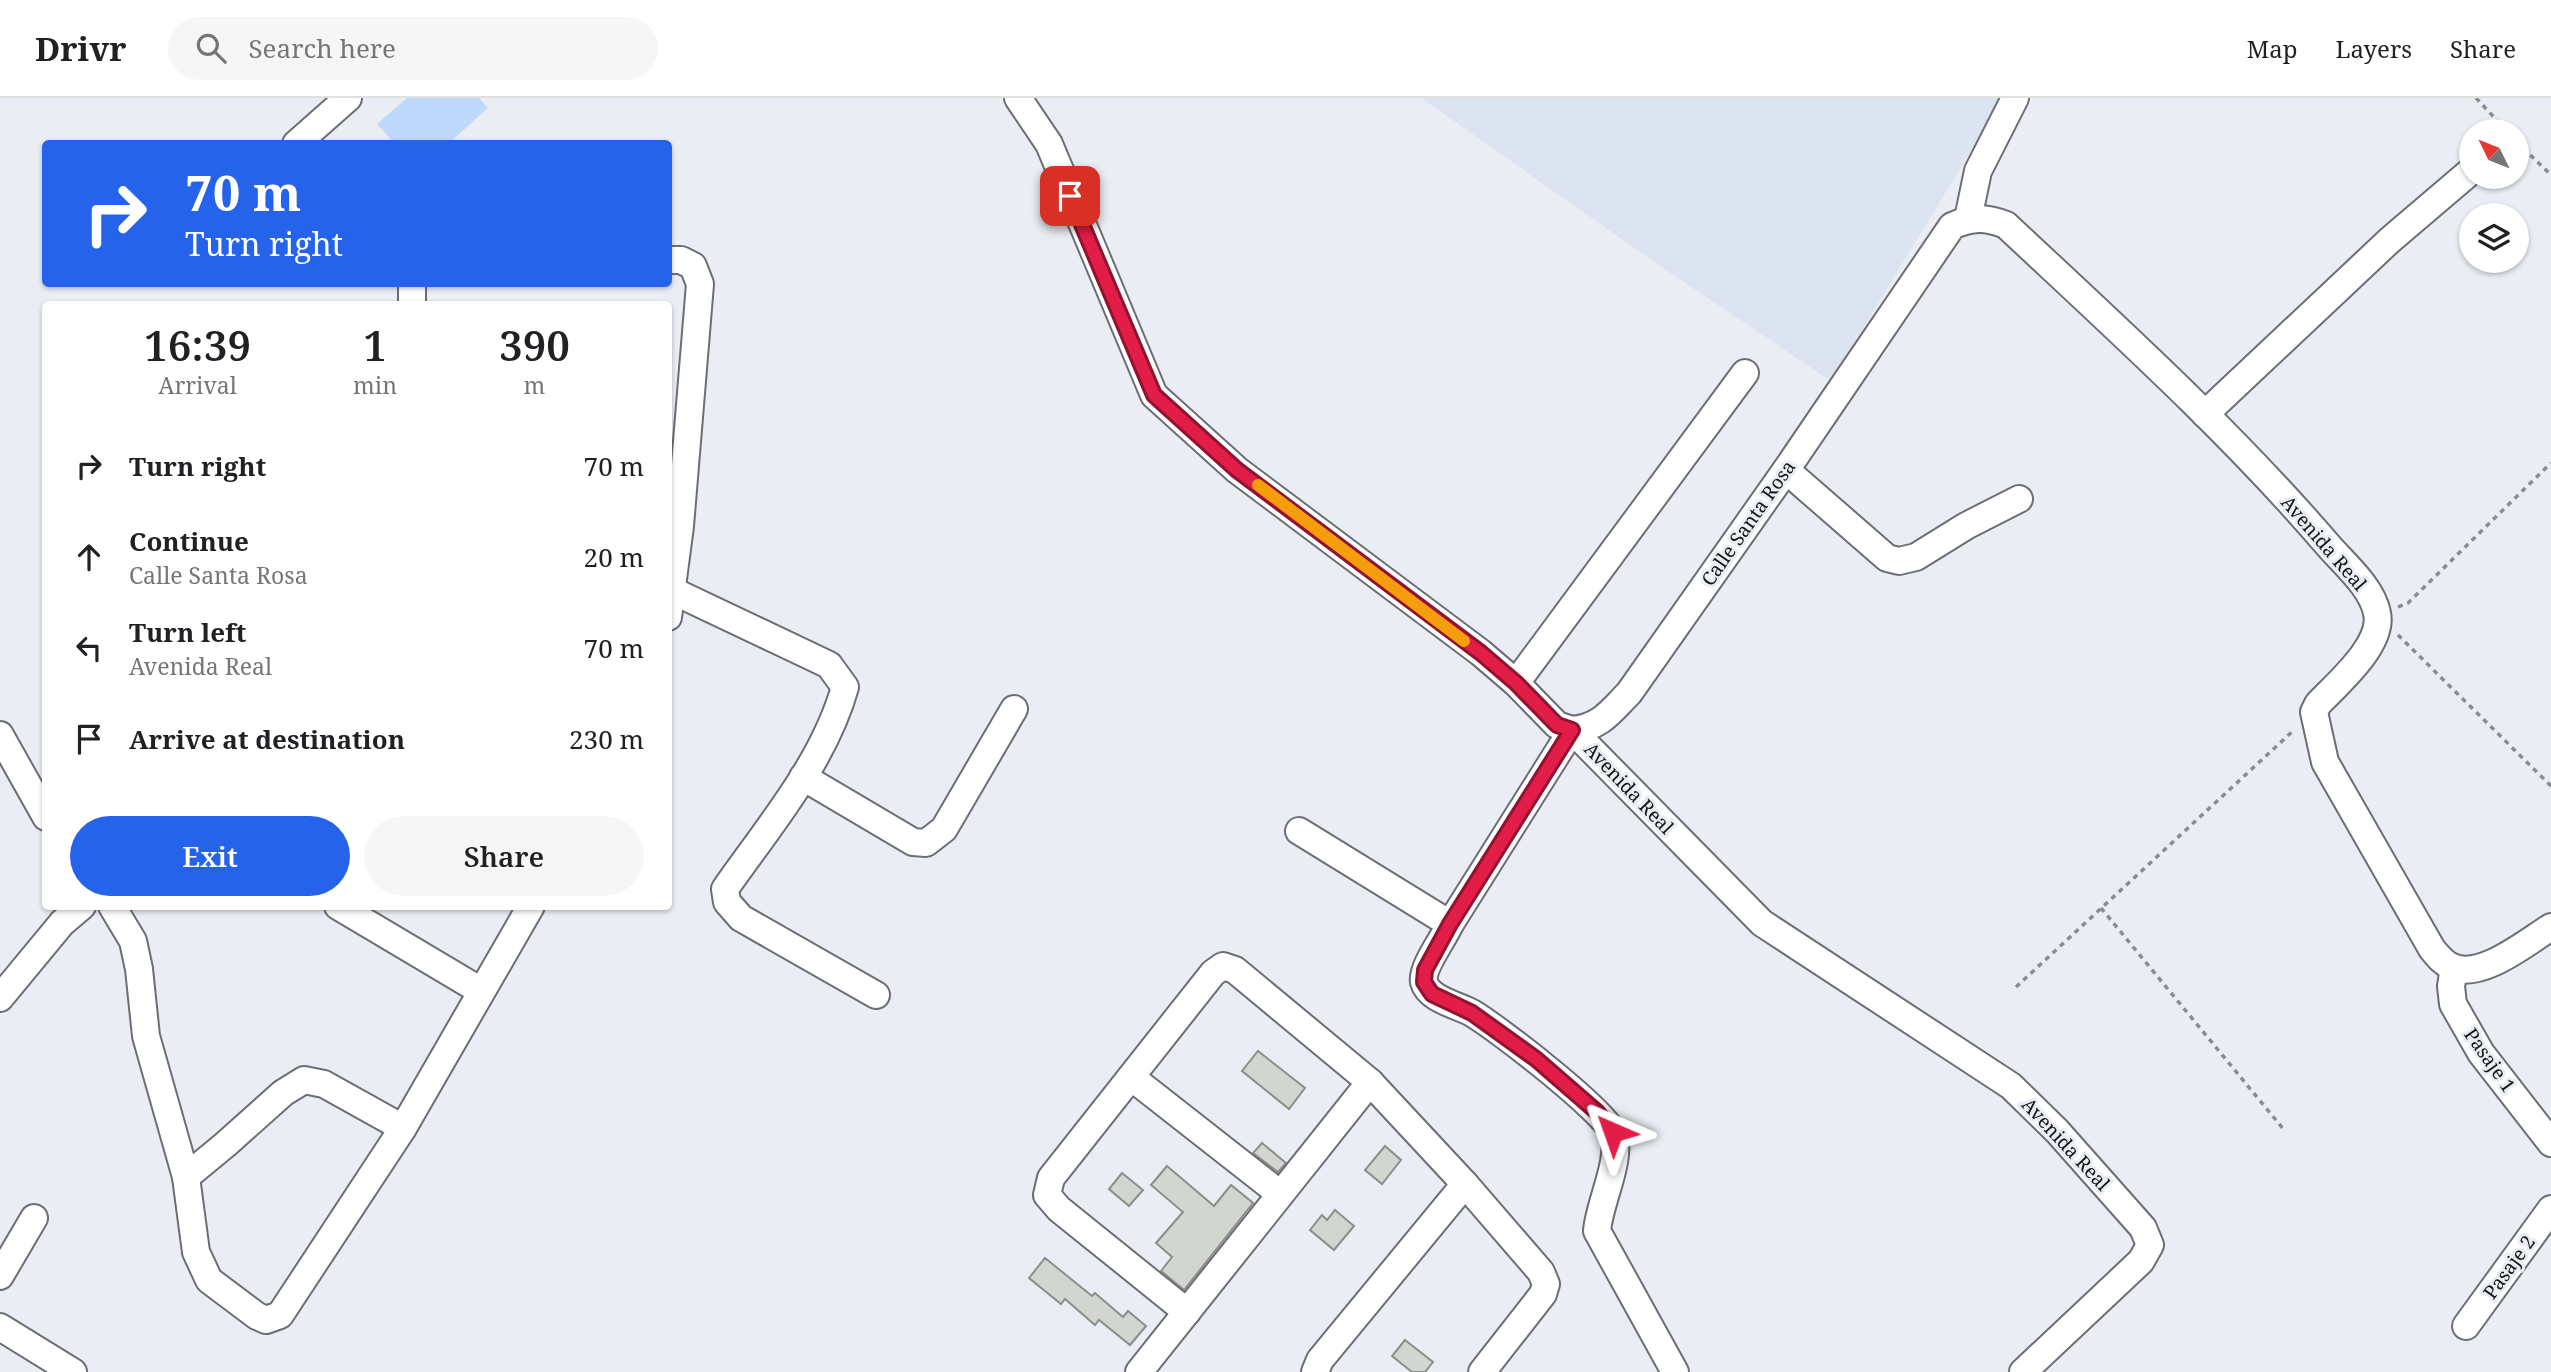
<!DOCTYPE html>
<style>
:root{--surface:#fff;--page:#f6f6f6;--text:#202124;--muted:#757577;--line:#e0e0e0;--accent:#2563eb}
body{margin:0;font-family:"Noto Serif",serif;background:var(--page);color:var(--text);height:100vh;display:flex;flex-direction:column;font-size:26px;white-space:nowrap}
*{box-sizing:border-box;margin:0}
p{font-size:23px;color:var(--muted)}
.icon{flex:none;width:38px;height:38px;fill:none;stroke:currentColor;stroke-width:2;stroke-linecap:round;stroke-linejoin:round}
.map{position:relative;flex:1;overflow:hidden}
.side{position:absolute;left:42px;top:203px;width:630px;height:609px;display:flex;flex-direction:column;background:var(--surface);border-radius:7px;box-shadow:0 2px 5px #0004}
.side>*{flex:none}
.hud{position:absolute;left:42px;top:42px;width:630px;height:147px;border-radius:7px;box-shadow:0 2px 5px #0004;background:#2563eb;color:#fff;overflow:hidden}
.needle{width:46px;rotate:313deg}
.tools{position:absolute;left:2459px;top:21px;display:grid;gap:14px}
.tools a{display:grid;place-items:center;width:70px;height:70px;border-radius:50%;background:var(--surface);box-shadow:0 2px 5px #0004;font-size:35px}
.pin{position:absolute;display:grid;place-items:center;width:60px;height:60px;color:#fff;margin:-30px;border-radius:14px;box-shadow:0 4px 10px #0006}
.me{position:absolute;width:77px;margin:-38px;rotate:317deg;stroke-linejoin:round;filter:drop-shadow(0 0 5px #0008)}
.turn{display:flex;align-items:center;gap:24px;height:147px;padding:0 28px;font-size:32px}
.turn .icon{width:91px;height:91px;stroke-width:2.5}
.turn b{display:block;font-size:49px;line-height:60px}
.eta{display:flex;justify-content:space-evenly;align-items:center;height:119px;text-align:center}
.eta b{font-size:42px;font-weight:600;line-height:49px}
.primary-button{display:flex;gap:14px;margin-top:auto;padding:14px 28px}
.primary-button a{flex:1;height:80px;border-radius:42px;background:var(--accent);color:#fff;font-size:28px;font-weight:600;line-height:80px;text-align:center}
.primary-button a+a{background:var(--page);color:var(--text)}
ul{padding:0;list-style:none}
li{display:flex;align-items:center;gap:21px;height:91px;padding:0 28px}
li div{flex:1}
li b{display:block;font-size:26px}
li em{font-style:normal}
header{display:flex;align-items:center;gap:42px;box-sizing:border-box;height:98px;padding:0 35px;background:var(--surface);border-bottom:2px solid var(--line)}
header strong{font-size:33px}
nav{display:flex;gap:38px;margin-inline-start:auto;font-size:24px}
.search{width:490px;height:63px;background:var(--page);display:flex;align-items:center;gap:18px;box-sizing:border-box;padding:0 24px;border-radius:38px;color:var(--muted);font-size:26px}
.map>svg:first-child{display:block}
.built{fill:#dbe4f0}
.green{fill:#bfd9fb}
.building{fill:#d3d6d0;stroke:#8c8e89;stroke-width:2}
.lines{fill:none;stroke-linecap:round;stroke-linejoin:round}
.minor-casing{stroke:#6b6f74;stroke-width:30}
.path{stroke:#898c90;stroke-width:3.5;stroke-dasharray:5 5;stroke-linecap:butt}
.minor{stroke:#fff;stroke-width:26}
.route-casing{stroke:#92132f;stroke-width:18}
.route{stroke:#e11d48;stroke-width:12}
.slow{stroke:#f59e0b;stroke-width:12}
.labels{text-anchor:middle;stroke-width:6;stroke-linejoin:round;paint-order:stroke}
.street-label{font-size:19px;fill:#141517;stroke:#eaeef4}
</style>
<header>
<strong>Drivr</strong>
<div class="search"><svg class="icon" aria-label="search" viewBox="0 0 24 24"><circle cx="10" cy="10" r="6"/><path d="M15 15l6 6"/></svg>Search here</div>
<nav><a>Map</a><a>Layers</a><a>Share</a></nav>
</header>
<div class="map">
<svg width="2551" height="1274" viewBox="0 0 2551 1274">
<rect width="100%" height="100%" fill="#eaeef4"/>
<polygon class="built" points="1421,0 2003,0 1831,283 1670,175"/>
<polygon class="green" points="407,0 479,0 488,10 449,45 394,45 377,26"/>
<g class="building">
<polygon points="1258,953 1305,990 1289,1011 1242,973"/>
<polygon points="1262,1045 1286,1065 1278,1074 1253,1055"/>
<polygon points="1385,1048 1401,1062 1382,1086 1365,1072"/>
<polygon points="1167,1068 1214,1108 1231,1087 1253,1105 1184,1192 1161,1173 1172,1159 1156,1145 1183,1114 1151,1087"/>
<polygon points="1122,1075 1143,1092 1129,1108 1109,1091"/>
<polygon points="1335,1112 1354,1128 1334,1152 1310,1132 1322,1117 1327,1122"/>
<polygon points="1045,1160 1092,1198 1095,1195 1123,1219 1128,1213 1146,1228 1130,1247 1099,1222 1095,1227 1065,1201 1061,1206 1029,1180"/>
<polygon points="1405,1242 1433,1264 1425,1274 1412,1274 1392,1258"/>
</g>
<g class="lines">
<defs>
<g id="minor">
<polyline points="1018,0 1049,46 1154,297 1237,372 1481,555 1516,585 1557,627 1572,632 1762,825 2011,988 2057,1033 2143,1130 2150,1147 2141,1163 2023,1274"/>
<polyline points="296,46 348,0"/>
<polyline points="1968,121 1978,73 2015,0"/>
<polyline points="668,162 681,162 693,168 700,186 680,428 668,519"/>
<polyline points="412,186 412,206"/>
<polyline points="2205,316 2390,142 2471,73"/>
<polyline points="1786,372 1887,460 1899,463 1916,459 1966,428 2019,401"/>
<path d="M673 493 829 567 845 589C824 664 769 728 725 791L727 804 741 820 876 897"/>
<polyline points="1516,585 1745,275"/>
<polyline points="0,637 46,719"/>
<polyline points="803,679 913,744 926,745 944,731 1014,611"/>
<path d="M1299 733 1450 826C1444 840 1421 870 1424 884 1429 902 1458 907 1472 915 1496 929 1605 1013 1613 1035 1623 1060 1599 1105 1597 1133L1675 1274"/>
<polyline points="112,808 133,843 139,871 146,938 186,1079 226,1046 283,995 304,982 324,986 403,1030"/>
<polyline points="338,808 481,893"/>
<path d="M1450 826 1572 632C1601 629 1610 614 1629 595L1786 372 1952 128C1972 119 1985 119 2006 127 2116 230 2229 332 2327 446 2344 466 2372 489 2377 515 2384 546 2338 585 2318 606L2314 614 2325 664 2432 851C2438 858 2443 865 2452 869 2481 882 2527 844 2551 829"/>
<polyline points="2454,870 2451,888 2453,906 2481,955 2551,1045"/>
<polyline points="0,900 62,825 82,808"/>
<polyline points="1131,979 1279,1095"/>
<polyline points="186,1079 196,1154 209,1182 257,1218 266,1222 280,1217 403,1030 531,808"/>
<polyline points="0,1178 34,1120"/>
<polyline points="1187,1214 1059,1111 1047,1097 1051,1080 1213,875 1223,868 1235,872 1370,984 1465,1086 1541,1174 1546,1186 1543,1196 1482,1274"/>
<polyline points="2466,1228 2551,1111"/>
<polyline points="0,1229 73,1274"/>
<polyline points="1139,1274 1370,984"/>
<polyline points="1315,1274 1320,1262 1465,1086"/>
</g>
</defs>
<use href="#minor" class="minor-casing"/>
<g class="path">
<polyline points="2476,0 2507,33"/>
<polyline points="2516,43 2551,77"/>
<polyline points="2398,509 2408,505 2551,365"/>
<polyline points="2398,537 2551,688"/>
<polyline points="2101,810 2285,1033"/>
<polyline points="2016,889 2294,632"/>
</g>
<use href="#minor" class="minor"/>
</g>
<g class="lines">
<defs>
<polyline id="route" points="1070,98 1154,297 1237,372 1481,555 1516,585 1557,627 1572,632 1450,826 1425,872 1424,884 1432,896 1472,915 1536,961 1597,1014 1613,1034"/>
</defs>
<use href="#route" class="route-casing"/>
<use href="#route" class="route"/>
<polyline class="slow" points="1258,387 1464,543"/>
</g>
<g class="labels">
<g class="street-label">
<text transform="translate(1748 425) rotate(-55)" y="7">Calle Santa Rosa</text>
<text transform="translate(2324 445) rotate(49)" y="7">Avenida Real</text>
<text transform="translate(1629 690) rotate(46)" y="7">Avenida Real</text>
<text transform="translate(2490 962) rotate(55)" y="7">Pasaje 1</text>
<text transform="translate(2066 1046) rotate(47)" y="7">Avenida Real</text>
<text transform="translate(2509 1169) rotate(-54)" y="7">Pasaje 2</text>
</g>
</g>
</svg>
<div class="tools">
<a><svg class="needle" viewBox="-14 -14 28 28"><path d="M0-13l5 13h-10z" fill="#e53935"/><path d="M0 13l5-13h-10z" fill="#757577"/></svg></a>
<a><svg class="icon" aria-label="layers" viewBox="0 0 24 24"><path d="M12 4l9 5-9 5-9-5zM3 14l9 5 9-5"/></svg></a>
</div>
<div class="pin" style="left:1070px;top:98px;background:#d93025"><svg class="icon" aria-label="arrive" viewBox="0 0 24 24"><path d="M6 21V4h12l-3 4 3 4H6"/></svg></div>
<svg class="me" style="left:1613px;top:1034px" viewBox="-20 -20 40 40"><path d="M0-17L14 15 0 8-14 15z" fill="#e11d48" stroke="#fff" stroke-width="4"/></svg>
<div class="hud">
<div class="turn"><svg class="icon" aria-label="right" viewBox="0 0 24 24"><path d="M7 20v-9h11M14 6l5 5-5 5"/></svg><div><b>70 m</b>Turn right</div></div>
</div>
<section class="side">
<div class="eta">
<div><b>16:39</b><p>Arrival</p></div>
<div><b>1</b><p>min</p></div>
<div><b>390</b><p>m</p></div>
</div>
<ul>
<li><svg class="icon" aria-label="right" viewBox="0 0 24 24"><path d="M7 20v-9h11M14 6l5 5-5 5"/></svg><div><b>Turn right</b></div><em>70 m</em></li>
<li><svg class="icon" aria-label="ahead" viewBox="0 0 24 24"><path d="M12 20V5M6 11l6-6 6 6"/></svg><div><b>Continue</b><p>Calle Santa Rosa</p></div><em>20 m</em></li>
<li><svg class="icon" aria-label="left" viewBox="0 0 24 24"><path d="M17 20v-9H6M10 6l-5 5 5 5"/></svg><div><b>Turn left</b><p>Avenida Real</p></div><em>70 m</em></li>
<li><svg class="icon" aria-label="arrive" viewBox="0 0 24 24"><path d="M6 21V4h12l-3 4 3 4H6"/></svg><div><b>Arrive at destination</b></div><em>230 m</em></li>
</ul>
<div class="primary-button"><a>Exit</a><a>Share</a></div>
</section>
</div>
